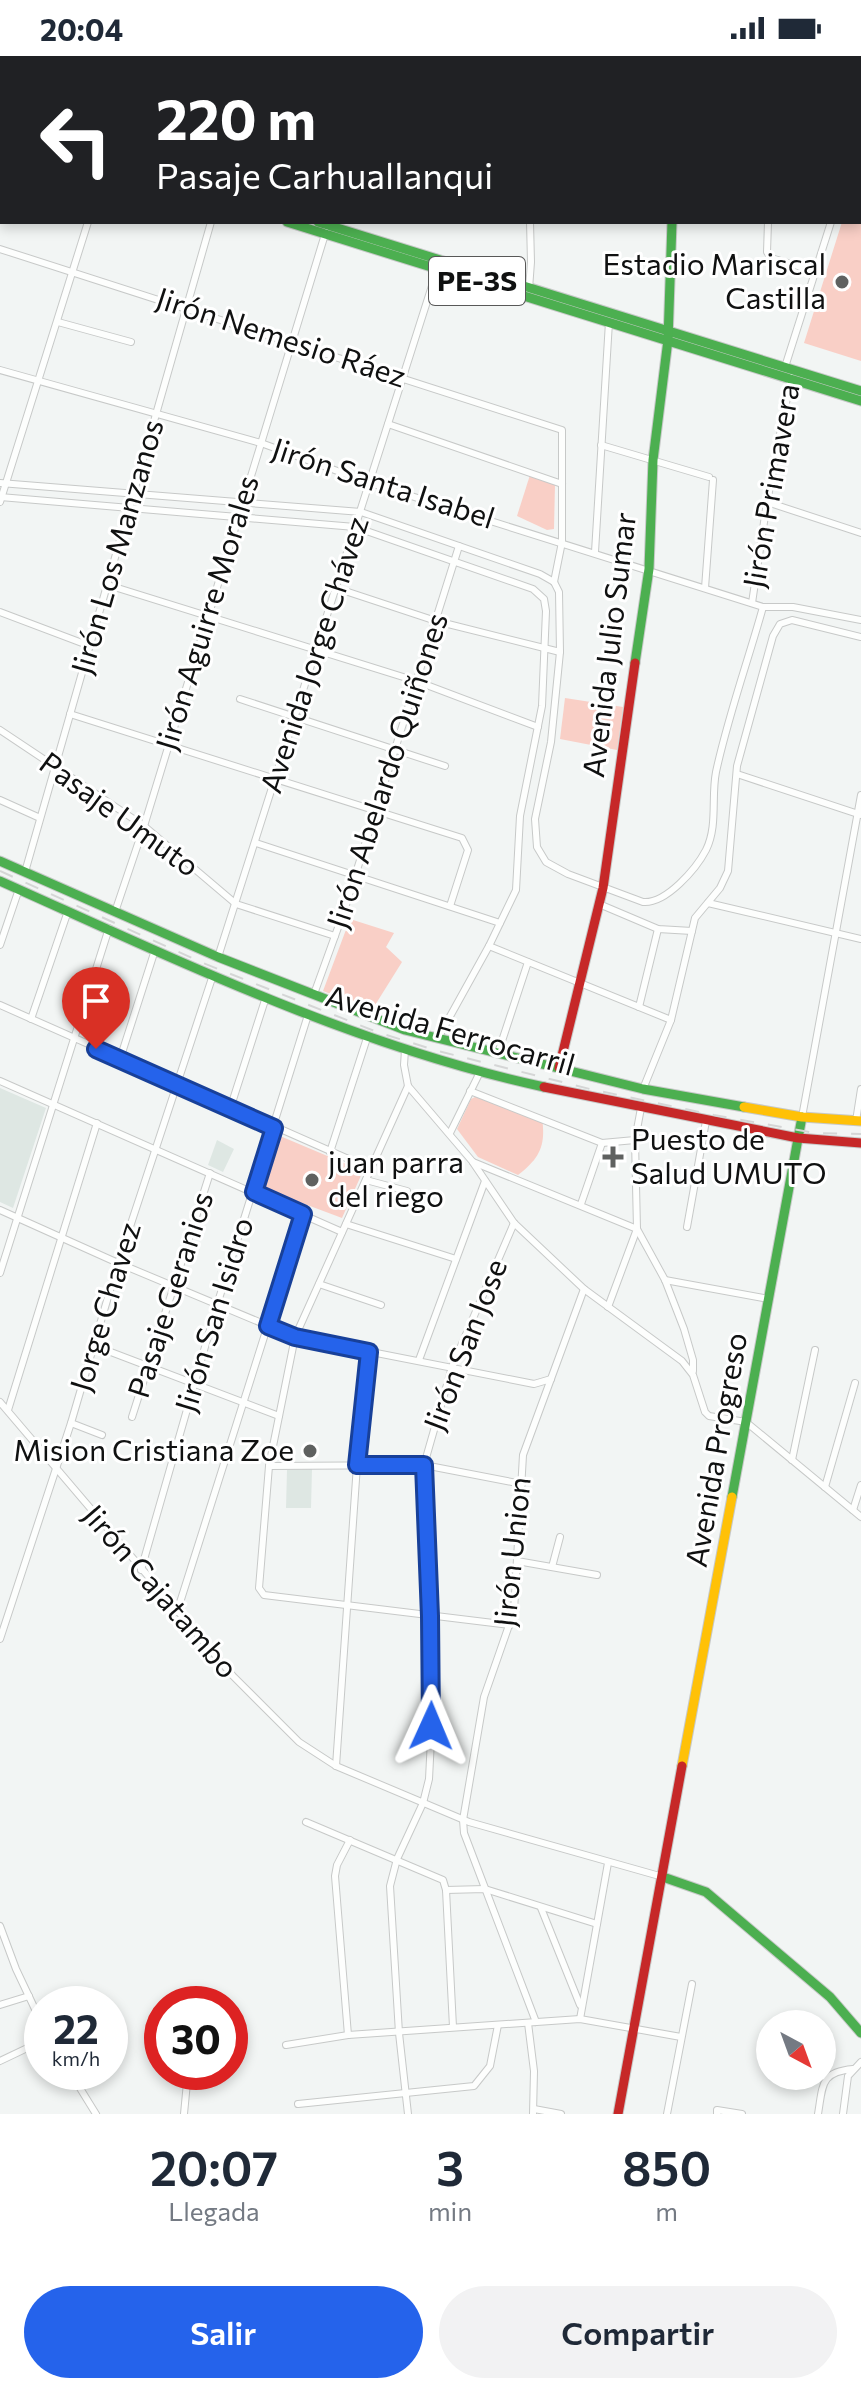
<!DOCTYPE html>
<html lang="es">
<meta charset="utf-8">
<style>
:root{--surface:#fff;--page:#f2f2f3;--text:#1f2937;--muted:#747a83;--accent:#2563eb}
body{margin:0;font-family:Commissioner,sans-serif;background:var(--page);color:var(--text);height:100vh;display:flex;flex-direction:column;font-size:30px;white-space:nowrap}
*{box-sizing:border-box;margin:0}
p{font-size:26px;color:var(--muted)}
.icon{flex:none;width:44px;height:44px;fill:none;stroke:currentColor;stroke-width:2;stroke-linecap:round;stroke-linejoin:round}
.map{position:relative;height:2058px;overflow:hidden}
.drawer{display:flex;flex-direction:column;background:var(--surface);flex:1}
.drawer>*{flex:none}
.top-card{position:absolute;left:0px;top:0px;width:862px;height:168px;box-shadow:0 4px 12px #0003;background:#202124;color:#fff;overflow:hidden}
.needle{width:52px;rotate:139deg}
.controls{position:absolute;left:756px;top:1954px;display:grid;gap:16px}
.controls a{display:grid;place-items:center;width:80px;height:80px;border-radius:50%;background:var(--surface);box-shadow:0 4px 12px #0003;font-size:40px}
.speed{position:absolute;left:24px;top:1930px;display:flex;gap:16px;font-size:40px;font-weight:700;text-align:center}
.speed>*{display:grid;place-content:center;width:104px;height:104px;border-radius:50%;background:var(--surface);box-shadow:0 4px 12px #0003;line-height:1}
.speed small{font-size:20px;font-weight:400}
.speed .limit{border:12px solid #d22;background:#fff;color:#111}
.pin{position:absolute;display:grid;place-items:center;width:68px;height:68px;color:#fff;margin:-82px -34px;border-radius:50% 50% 50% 0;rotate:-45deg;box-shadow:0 0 8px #0007}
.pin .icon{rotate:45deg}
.me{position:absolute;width:88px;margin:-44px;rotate:1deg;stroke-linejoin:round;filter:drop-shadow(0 0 6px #0008)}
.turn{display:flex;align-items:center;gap:28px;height:168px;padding:0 24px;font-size:36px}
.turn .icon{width:104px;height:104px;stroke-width:2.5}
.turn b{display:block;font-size:56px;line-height:68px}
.eta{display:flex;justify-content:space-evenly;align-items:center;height:136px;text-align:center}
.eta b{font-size:48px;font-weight:600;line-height:56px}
.button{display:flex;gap:16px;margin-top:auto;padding:16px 24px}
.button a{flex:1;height:92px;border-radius:48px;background:var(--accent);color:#fff;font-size:32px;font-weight:600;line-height:92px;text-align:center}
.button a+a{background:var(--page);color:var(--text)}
.status{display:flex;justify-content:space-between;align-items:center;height:56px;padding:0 40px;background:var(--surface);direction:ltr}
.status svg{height:22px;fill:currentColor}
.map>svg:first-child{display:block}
.built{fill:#dee7e3}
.green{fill:#f9cfc6}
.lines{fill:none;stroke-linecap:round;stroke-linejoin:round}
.street-casing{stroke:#c7c9c8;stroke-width:8}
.fast-casing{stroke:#c7c9c8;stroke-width:11}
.slow-casing{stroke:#c7c9c8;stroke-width:11}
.jam-casing{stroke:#c7c9c8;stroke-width:11}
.street{stroke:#fdfefd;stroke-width:6}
.fast{stroke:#4caf50;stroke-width:9}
.slow{stroke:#ffc107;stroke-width:9}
.jam{stroke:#c62828;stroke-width:9}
.rail{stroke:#d5d6d6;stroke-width:2;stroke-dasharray:14 14;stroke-linecap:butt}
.route-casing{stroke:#184099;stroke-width:20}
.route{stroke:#2563eb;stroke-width:14}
.poi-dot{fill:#5f6160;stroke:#fff;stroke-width:3}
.labels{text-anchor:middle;stroke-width:6;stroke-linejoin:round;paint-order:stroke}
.shield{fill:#fff;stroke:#585858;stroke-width:2}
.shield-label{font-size:28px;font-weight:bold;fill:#101111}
.poi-label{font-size:30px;fill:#101111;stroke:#fff;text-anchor:end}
.street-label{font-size:30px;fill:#101111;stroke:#fff}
</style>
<div class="status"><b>20:04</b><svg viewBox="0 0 49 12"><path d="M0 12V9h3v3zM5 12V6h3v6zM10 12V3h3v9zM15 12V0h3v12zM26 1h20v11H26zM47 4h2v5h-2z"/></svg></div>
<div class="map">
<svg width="861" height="2058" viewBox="0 0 861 2058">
<rect width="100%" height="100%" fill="#f2f5f4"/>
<g class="built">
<polygon points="0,1032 46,1052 13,1152 0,1146"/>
<polygon points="217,1084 234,1093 223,1116 208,1109"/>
<polygon points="312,1413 311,1452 286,1452 287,1414"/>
</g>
<g class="green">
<polygon points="861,107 861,305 804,287 842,166 860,166"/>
<polygon points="530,419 555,428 554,473 547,474 517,460"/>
<polygon points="565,642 623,651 617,694 560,683"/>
<polygon points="350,863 394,877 386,891 402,906 372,954 323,935"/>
<path d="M477 1040 542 1062C546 1089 540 1102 518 1119L478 1101 457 1073 471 1043Z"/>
<polygon points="280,1080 363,1115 342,1162 262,1132"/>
</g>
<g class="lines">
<defs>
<g id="street">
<polyline points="227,0 234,2"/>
<polyline points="137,2 138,0"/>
<polyline points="259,2 259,0"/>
<polyline points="307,2 308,0"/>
<polyline points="380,2 380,0"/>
<polyline points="523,2 524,0"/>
<polyline points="754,2 754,0"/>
<polyline points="813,2 814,0"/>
<polyline points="860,19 861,19"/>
<polyline points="860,29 861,29"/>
<polyline points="860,73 861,70"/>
<polyline points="768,166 767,196 771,202 815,215"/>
<polyline points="0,193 562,374 562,486 554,526"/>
<polyline points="529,233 531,206 530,166"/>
<polyline points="58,266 131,286"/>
<polyline points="785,311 831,166"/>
<polyline points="0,314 261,387 370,427 763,551 793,551 861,564"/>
<polyline points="388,368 562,428"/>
<polyline points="601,389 709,421"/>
<polyline points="0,427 361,456 540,518 554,526"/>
<polyline points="0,441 355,471 533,533 544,543 546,555 542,650 520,760 516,834 489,890 438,982"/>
<polyline points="0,446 88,166"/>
<polyline points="767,446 861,477"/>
<polyline points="595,496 609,266"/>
<path d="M554 526 559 536 560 596 551 686 535 763 537 791 546 806 568 818 643 846C666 848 696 813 706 794 718 770 711 741 716 716 728 660 748 605 763 551"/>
<polyline points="108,529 416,625 538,671"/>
<polyline points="336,532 436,565 560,596"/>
<polyline points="705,532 713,424"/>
<polyline points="752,547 767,446 791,321"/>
<polyline points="0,556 90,590"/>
<polyline points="240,643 445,710"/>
<polyline points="70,658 462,782 468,794 450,850"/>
<polyline points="0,674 144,770 236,848 335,880"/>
<polyline points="737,718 861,759"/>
<polyline points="0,744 40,762"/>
<polyline points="256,787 500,867"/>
<polyline points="25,816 211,166"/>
<polyline points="708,847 861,883"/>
<polyline points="599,848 658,873 692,875"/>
<polyline points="115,856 144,770 326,175"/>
<polyline points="0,889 19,833"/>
<polyline points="489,890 671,964"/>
<polyline points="218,901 438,211"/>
<polyline points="314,938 344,855 459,490"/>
<polyline points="0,949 371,1113"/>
<polyline points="639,951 658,873"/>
<polyline points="31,963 68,855"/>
<polyline points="405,994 404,1009 408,1030 472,1105 514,1167 584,1233 682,1305 693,1319 705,1356 709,1360 746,1366 861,1461"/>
<polyline points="498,997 528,906"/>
<polyline points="120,1003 155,894"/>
<polyline points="0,1025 342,1176"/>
<polyline points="408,1030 295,1281 269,1410 259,1532 264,1539 510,1569"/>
<polyline points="643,1033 671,964 695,862 720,832 728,815 737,710 773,580 780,568 792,564 861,581"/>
<polyline points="470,1035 602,1087 635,1084"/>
<polyline points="641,1052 635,1084 637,1173 665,1224 684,1273 693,1304 693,1315"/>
<polyline points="230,1053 266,941"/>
<polyline points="802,1061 861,739"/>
<polyline points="856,1065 861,1033"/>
<polyline points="450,1077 480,1016"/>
<polyline points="330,1096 367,982"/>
<polyline points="473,1106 637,1173 608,1251"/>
<polyline points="366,1124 407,1135"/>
<polyline points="581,1148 602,1087"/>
<polyline points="0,1154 118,1207 295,1281 534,1328 551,1323"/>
<polyline points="346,1168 456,1203"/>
<polyline points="687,1171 706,1065"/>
<polyline points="0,1217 109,872"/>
<polyline points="665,1224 769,1243"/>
<polyline points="319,1228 381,1249"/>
<polyline points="95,1290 279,1360"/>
<polyline points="419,1304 485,1125"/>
<polyline points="0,1346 233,1620 299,1686 336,1710 469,1766 663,1821"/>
<polyline points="8,1354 97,1067"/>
<polyline points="132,1361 210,1117"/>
<polyline points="71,1367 102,1379"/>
<polyline points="792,1404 815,1294"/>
<polyline points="269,1410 424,1409 522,1428"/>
<polyline points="825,1431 855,1327"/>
<polyline points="853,1454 861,1429"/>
<polyline points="517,1505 597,1519"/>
<polyline points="552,1511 560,1481"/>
<polyline points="141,1514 217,1249 308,959"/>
<polyline points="177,1556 303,1158"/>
<polyline points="0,1583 71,1367 118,1207 213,919"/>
<polyline points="336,1710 357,1409 369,1296"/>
<polyline points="306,1766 443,1824 446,1834 453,1971"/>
<polyline points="446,1834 485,1833 597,1868"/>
<polyline points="541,1852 580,1949"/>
<polyline points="0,1870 16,1913 42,1968"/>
<polyline points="195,1948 195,1944"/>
<polyline points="0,1949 29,1940"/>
<polyline points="580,1963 608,1807"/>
<polyline points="536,1966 464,1777 463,1764 484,1641 514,1555 523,1399 584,1233"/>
<polyline points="528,1967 534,2015 533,2058"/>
<polyline points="348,1979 335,1820 337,1809 350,1784"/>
<polyline points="286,1989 348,1979 580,1963 681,1981"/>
<polyline points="0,2005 42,1985"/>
<polyline points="70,2016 96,2058"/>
<polyline points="298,2048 474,2030 490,2010 498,1969"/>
<polyline points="534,2053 561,2058"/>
<polyline points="184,2058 188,2016"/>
<polyline points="408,2058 399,1977 390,1830 397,1803 423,1747 429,1723 433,1643 424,1409 452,1311 514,1167"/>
<polyline points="667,2058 692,1928"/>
<polyline points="717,2058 717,2054 742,2058"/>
<path d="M818 2058C823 2029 820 2016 853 2013"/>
<polyline points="843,2058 848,2020 861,2006"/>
</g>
<g id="fast">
<polyline points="35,0 35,2"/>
<polyline points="678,0 678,2"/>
<polyline points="23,2 24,0"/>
<polyline points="0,76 2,77"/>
<polyline points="0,110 2,103"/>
<polyline points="287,166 861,345"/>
<polyline points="318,166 861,335"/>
<polyline points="635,607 649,513 653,404 668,284 672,166"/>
<polyline points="0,805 218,901 405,974 643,1033 744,1051"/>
<path d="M0 825C177 904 354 990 544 1031"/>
<polyline points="732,1441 802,1061"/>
<polyline points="663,1821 706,1836 830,1941 861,1977"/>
</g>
<g id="slow">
<polyline points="0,66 2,66"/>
<polyline points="744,1051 802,1061 861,1065"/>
<polyline points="682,1710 732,1441"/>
</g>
<g id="jam">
<polyline points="559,1012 603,832 635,607"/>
<polyline points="544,1031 798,1082 861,1087"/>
<polyline points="618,2058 682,1710"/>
</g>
</defs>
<use href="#street" class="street-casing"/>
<use href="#fast" class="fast-casing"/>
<use href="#slow" class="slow-casing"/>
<use href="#jam" class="jam-casing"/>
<use href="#street" class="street"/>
<use href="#fast" class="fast"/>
<use href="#slow" class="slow"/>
<use href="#jam" class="jam"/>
<polyline class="rail" points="0,815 203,907 377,976 438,995 590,1033 714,1059 815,1077 861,1078"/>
</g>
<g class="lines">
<defs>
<polyline id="route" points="96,993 274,1072 254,1136 303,1158 268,1270 295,1281 369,1296 357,1409 424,1409 430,1560 431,1670"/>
</defs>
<use href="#route" class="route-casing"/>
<use href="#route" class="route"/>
</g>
<g class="poi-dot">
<circle cx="842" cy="226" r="8"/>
<path d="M609 1089h8v8h8v8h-8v8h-8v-8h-8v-8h8z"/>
<circle cx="312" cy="1124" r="8"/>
<circle cx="310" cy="1395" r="8"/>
</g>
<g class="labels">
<rect class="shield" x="429" y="201" width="96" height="48" rx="6"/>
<g class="shield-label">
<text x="477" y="235">PE-3S</text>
</g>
<g class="poi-label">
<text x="826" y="219">Estadio Mariscal<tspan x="826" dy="34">Castilla</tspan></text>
<text x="631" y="1094" text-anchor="start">Puesto de<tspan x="631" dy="34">Salud UMUTO</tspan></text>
<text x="328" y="1117" text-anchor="start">juan parra<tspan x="328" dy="34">del riego</tspan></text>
<text x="294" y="1405">Mision Cristiana Zoe</text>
</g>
<g class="street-label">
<text transform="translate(281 282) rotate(18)" y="10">Jirón Nemesio Ráez</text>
<text transform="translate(383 428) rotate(18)" y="10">Jirón Santa Isabel</text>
<text transform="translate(772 430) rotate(-80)" y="10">Jirón Primavera</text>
<text transform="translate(118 491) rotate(-74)" y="10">Jirón Los Manzanos</text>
<text transform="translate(208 557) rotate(-73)" y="10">Jirón Aguirre Morales</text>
<text transform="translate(610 589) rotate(-83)" y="10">Avenida Julio Sumar</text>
<text transform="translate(315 599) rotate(-72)" y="10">Avenida Jorge Chávez</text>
<text transform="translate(388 715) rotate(-72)" y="10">Jirón Abelardo Quiñones</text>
<text transform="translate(119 759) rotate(36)" y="10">Pasaje Umuto</text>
<text transform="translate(450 975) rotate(16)" y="10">Avenida Ferrocarril</text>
<text transform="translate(171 1239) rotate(-72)" y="10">Pasaje Geranios</text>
<text transform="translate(106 1251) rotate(-73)" y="10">Jorge Chavez</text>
<text transform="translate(215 1259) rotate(-73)" y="10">Jirón San Isidro</text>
<text transform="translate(466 1289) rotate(-69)" y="10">Jirón San Jose</text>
<text transform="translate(717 1394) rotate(-80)" y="10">Avenida Progreso</text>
<text transform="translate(513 1496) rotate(-84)" y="10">Jirón Union</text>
<text transform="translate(160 1536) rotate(49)" y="10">Jirón Cajatambo</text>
</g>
</g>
</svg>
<div class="controls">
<a><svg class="needle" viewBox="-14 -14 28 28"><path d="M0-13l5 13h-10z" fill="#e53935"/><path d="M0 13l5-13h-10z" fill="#747a83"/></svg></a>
</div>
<div class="speed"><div>22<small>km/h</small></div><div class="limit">30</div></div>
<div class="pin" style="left:96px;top:993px;background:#d93025"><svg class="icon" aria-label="arrive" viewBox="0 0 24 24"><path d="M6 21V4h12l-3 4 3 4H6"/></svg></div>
<svg class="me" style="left:431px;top:1670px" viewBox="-20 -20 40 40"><path d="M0-17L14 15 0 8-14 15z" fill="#2563eb" stroke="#fff" stroke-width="4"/></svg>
<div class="top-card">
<div class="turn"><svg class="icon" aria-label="left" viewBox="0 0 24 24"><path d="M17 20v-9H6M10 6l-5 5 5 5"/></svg><div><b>220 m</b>Pasaje Carhuallanqui</div></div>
</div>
</div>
<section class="drawer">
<div class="eta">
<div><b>20:07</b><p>Llegada</p></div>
<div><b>3</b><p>min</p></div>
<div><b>850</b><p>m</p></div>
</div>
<div class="button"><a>Salir</a><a>Compartir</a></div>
</section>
